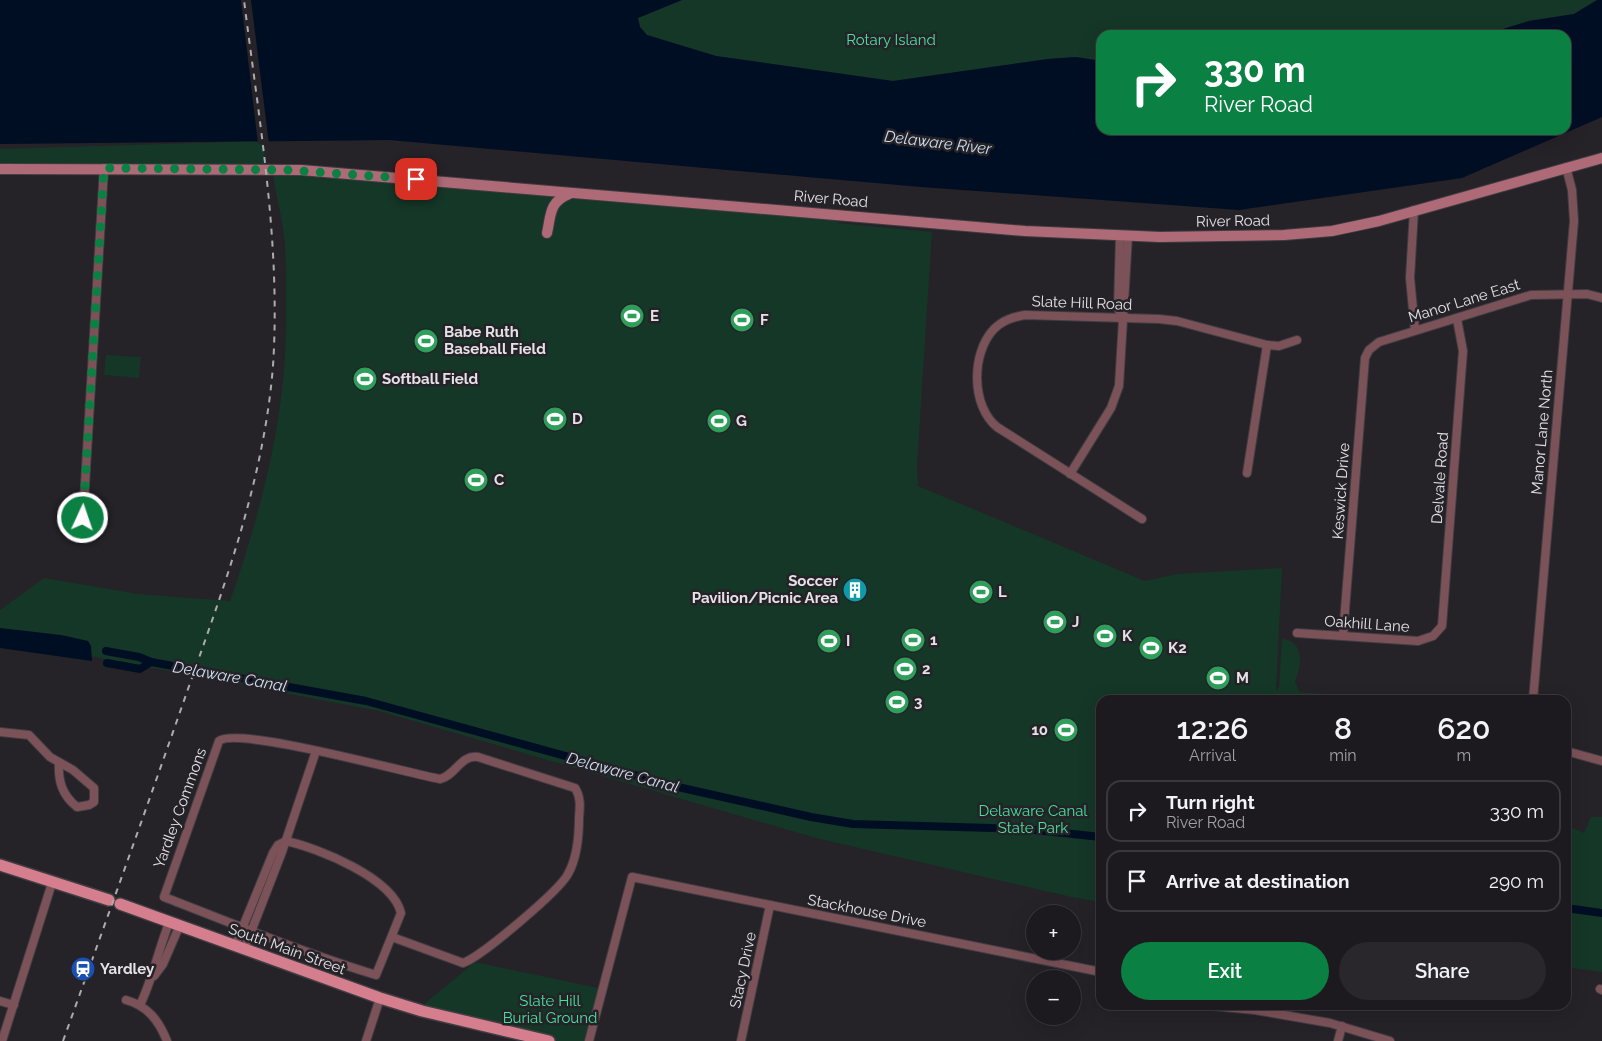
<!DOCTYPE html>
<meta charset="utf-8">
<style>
:root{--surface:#1c1a1e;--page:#29272b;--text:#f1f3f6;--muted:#a0a1a4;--line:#3a383c;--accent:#0b8043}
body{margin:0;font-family:Raleway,sans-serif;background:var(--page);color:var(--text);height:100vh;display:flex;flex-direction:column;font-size:19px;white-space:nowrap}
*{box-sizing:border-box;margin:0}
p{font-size:16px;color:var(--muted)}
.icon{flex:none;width:28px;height:28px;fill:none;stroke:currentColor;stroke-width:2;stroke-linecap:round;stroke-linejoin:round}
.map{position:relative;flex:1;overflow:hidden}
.side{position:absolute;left:1096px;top:695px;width:475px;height:315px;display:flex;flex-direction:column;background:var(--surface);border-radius:15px;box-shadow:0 5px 20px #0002,0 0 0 1px var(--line)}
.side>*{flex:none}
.banner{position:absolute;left:1096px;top:30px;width:475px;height:105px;border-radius:15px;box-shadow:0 5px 20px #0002,0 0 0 1px var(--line);background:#0b8043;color:#fff;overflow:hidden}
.controls{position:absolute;left:1026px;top:905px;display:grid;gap:10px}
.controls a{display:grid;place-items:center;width:55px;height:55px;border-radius:50%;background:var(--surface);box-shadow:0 5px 20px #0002,0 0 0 1px var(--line);font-size:25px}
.pin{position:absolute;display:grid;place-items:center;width:42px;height:42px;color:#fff;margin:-21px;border-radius:10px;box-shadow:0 2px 8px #0006}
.me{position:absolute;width:55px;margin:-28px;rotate:3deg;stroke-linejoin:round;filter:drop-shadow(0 0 4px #0008)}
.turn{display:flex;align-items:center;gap:18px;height:105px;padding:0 25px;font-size:22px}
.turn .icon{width:65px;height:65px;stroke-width:2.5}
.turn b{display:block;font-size:35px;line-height:42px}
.eta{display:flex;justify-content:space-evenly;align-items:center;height:85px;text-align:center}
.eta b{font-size:30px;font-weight:600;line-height:35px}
.primary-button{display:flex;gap:10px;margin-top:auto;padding:10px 25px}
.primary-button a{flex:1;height:58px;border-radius:30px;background:var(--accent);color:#fff;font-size:20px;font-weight:600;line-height:58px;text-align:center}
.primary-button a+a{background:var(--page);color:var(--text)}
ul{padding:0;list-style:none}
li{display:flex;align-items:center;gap:15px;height:62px;margin:0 10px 8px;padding:0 15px;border:2px solid var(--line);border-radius:15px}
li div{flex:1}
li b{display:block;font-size:19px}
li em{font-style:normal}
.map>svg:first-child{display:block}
.green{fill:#153727}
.water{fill:#000e24}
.pier{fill:#252228}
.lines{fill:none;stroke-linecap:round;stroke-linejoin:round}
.canal{stroke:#000e24;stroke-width:8}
.minor-casing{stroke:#403d43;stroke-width:10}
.secondary-casing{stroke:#403d43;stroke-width:12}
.primary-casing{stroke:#403d43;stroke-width:14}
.minor{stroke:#7c5259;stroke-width:8}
.secondary{stroke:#ae6b77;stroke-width:10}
.primary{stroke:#d57e8e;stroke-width:11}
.rail{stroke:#adabb0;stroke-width:2;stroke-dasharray:6 6;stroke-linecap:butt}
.route{stroke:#0b8043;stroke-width:9;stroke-dasharray:0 16.2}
.labels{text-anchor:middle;stroke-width:5;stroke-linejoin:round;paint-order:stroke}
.park-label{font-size:15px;fill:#47e19f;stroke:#252228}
.street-label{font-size:15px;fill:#e4e2e6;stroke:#252228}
.poi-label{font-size:15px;font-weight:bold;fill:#e4e2e6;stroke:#252228;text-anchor:start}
.water-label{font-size:16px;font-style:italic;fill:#cedff2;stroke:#252228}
</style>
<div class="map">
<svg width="1602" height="1041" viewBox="0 0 1602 1041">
<rect width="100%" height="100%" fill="#252228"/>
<g class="green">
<polygon points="682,0 1597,0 1574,14 1529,21 1483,35 1101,35 1101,61 1076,57 1048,59 893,81 716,56 647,35 640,27 638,18"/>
<polygon points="264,141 265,169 0,169 0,149"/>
<path d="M273 172 839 219 838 223 932 232 917 466 918 486 1145 581 1177 574 1282 568 1276 691 1279 687 1282 639C1305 641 1302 666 1295 681L1299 692C1333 695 1366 695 1399 700H1101V902L1071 897 816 838 379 711 95 657 0 647V610L44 578 138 594 230 601C262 508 287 415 286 315 286 287 287 256 283 228 280 209 275 191 273 172Z"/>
<polygon points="106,355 141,357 139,378 104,375"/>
<polygon points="1591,817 1602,817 1602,972 1566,967 1566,825 1584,833"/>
<polygon points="475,962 603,989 589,1041 549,1041 417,1010"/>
</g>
<g class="water">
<polygon points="0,0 682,0 638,18 640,27 647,35 716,56 893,81 1048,59 1076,57 1101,61 1101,130 1566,130 1566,35 1483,35 1529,21 1574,14 1597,0 1602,0 1602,117 1462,178 1239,210 921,187 389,140 0,144"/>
<polygon points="0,628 61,635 88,641 91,646 92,661 0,648"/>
</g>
<polygon class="pier" points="241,0 251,0 269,144 258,144"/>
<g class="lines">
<g class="canal">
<polyline points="106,651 139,657 151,662 366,701 678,787 811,817 853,824 1026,829 1101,837"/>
<polyline points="107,663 140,669 151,662"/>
<polyline points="1566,908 1602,913"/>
</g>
<defs>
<g id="minor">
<polyline points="1414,210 1410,278 1415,330"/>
<polyline points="1120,236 1118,308 1122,319"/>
<polyline points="1247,473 1267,345"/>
<polyline points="1070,474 1111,408 1119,386 1128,236"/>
<polyline points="83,518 104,168"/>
<path d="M1142 519 997 427C971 406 971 353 994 329 1003 320 1013 317 1025 315L1159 319 1177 321 1267 345 1279 346 1297 340"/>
<polyline points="1297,633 1418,641 1433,636 1442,626 1463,351 1457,319"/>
<polyline points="1343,635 1365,358 1369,350 1379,342 1531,295 1587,294 1602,298"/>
<polyline points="1533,700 1574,221 1572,190 1566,167"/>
<path d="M0 732 29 735 50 757 73 770 94 788V802L89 805 77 807C62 795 58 781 59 763"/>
<polyline points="1566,751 1602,761"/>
<path d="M235 946 273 853 278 845 286 841C318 848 393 878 401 913L376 975C304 953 234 924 164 897L219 741C237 726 407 773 440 779 455 776 461 754 478 757L575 788C581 797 580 807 579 818 579 836 577 858 568 874 559 891 482 956 463 963L392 937"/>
<polyline points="244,950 282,852 316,751"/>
<polyline points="154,976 163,964 179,927"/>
<polyline points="1600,989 1602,990"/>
<path d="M126 1000C148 1006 159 1021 167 1041"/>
<polyline points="0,1001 14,1005"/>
<path d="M140 1005C153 978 158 951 169 923"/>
<polyline points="1203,1005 1255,1010 1330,1023 1390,1041"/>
<polyline points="2,1041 52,883"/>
<polyline points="366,1041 380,998"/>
<polyline points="589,1041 632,877 1101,972"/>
<polyline points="741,1041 770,905"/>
<polyline points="1338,1041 1342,1026"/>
</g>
<g id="secondary">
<polyline points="0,169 301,170 1025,231 1160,237 1284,235 1332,231 1379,221 1602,158"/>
<path d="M547 233C551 215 549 202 569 194"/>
</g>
<g id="primary">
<polyline points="0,865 109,900"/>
<polyline points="120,904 380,998 422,1011 549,1041"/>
</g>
</defs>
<use href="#minor" class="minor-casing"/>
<use href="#secondary" class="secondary-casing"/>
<use href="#primary" class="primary-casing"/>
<use href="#minor" class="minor"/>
<use href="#secondary" class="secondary"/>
<use href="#primary" class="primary"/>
<path class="rail" d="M63 1041C105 924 147 807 188 689 225 584 264 479 273 366 281 243 259 121 244 0"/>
</g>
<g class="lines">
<polyline class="route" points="83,518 104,168 287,170 416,179"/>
</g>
<defs>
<symbol id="stadium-disc" viewBox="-11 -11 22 22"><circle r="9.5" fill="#2e9e5b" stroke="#252228"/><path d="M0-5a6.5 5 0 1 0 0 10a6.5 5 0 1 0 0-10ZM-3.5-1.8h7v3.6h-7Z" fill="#fff"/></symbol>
<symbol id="building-disc" viewBox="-11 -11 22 22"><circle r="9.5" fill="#0f9aa8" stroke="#252228"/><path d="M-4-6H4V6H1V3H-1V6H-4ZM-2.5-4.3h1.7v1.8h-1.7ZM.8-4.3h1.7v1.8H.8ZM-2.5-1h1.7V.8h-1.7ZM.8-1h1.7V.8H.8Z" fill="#fff"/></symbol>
<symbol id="station-disc" viewBox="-11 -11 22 22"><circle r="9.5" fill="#1a4fb4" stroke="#252228"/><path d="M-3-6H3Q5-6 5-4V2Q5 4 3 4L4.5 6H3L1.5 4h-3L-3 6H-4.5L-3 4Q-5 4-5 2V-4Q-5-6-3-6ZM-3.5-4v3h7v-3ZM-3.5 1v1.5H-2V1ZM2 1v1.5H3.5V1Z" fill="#fff"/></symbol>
</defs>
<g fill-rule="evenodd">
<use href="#stadium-disc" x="618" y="302" width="28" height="28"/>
<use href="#stadium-disc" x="728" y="306" width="28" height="28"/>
<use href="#stadium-disc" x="412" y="327" width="28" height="28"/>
<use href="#stadium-disc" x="351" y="365" width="28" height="28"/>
<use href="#stadium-disc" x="541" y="405" width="28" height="28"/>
<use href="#stadium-disc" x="705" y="407" width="28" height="28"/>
<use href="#stadium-disc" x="462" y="466" width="28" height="28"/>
<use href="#building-disc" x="841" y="576" width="28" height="28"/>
<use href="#stadium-disc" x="967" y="578" width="28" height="28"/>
<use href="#stadium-disc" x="1041" y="608" width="28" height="28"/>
<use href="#stadium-disc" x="1091" y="622" width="28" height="28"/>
<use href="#stadium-disc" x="899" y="626" width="28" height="28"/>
<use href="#stadium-disc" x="815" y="627" width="28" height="28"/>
<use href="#stadium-disc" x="1137" y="634" width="28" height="28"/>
<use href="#stadium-disc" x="891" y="655" width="28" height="28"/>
<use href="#stadium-disc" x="1204" y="664" width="28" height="28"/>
<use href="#stadium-disc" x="883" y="688" width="28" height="28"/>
<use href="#stadium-disc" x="1052" y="716" width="28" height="28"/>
<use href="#station-disc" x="69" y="955" width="28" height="28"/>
</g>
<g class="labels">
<g class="park-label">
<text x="891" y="45">Rotary Island</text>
<text x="1033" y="816">Delaware Canal<tspan x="1033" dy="17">State Park</tspan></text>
<text x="550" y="1006">Slate Hill<tspan x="550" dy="17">Burial Ground</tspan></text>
</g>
<g class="street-label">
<text transform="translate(831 199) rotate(5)" y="5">River Road</text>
<text transform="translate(1233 221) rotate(-1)" y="5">River Road</text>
<text transform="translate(1464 301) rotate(-17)" y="5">Manor Lane East</text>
<text transform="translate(1082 303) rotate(2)" y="5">Slate Hill Road</text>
<text transform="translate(1542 432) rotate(-85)" y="5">Manor Lane North</text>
<text transform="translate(1440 478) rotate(-86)" y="5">Delvale Road</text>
<text transform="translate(1341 491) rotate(-86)" y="5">Keswick Drive</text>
<text transform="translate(1367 624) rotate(4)" y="5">Oakhill Lane</text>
<text transform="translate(180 808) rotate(-70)" y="5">Yardley Commons</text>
<text transform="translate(867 911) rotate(11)" y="5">Stackhouse Drive</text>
<text transform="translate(287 949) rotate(20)" y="5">South Main Street</text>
<text transform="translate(743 970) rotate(-78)" y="5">Stacy Drive</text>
</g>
<g class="poi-label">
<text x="650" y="321">E</text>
<text x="760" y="325">F</text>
<text x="444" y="337">Babe Ruth<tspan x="444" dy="17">Baseball Field</tspan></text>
<text x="382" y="384">Softball Field</text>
<text x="572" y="424">D</text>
<text x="736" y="426">G</text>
<text x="494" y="485">C</text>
<text x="838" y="586" text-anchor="end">Soccer<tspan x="838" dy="17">Pavilion/Picnic Area</tspan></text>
<text x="998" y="597">L</text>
<text x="1072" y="627">J</text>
<text x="1122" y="641">K</text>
<text x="930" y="645">1</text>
<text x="846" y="646">I</text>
<text x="1168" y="653">K2</text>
<text x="922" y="674">2</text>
<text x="1236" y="683">M</text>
<text x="914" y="707">3</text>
<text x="1048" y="735" text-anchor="end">10</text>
<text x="100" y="974">Yardley</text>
</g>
<g class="water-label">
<text transform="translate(938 142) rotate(7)" y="6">Delaware River</text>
<text transform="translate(230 676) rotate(10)" y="6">Delaware Canal</text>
<text transform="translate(623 772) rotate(15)" y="6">Delaware Canal</text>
</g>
</g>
</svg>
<div class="controls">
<a>+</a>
<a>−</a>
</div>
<div class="pin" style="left:416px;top:179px;background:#d93025"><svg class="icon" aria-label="arrive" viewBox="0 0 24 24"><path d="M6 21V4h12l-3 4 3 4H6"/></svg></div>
<svg class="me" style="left:83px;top:518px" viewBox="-20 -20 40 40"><circle r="17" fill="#0b8043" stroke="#fff" stroke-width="3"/><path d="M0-11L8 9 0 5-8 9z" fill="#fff"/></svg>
<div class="banner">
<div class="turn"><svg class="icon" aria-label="right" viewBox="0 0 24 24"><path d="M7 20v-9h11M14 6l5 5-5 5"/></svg><div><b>330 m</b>River Road</div></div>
</div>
<section class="side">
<div class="eta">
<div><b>12:26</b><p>Arrival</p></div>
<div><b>8</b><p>min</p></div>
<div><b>620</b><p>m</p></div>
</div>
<ul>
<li><svg class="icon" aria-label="right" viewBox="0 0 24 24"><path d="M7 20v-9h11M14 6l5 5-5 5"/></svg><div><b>Turn right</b><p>River Road</p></div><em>330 m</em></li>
<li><svg class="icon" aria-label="arrive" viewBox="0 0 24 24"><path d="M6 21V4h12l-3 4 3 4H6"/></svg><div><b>Arrive at destination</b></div><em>290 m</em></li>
</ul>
<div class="primary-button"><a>Exit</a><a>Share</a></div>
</section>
</div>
